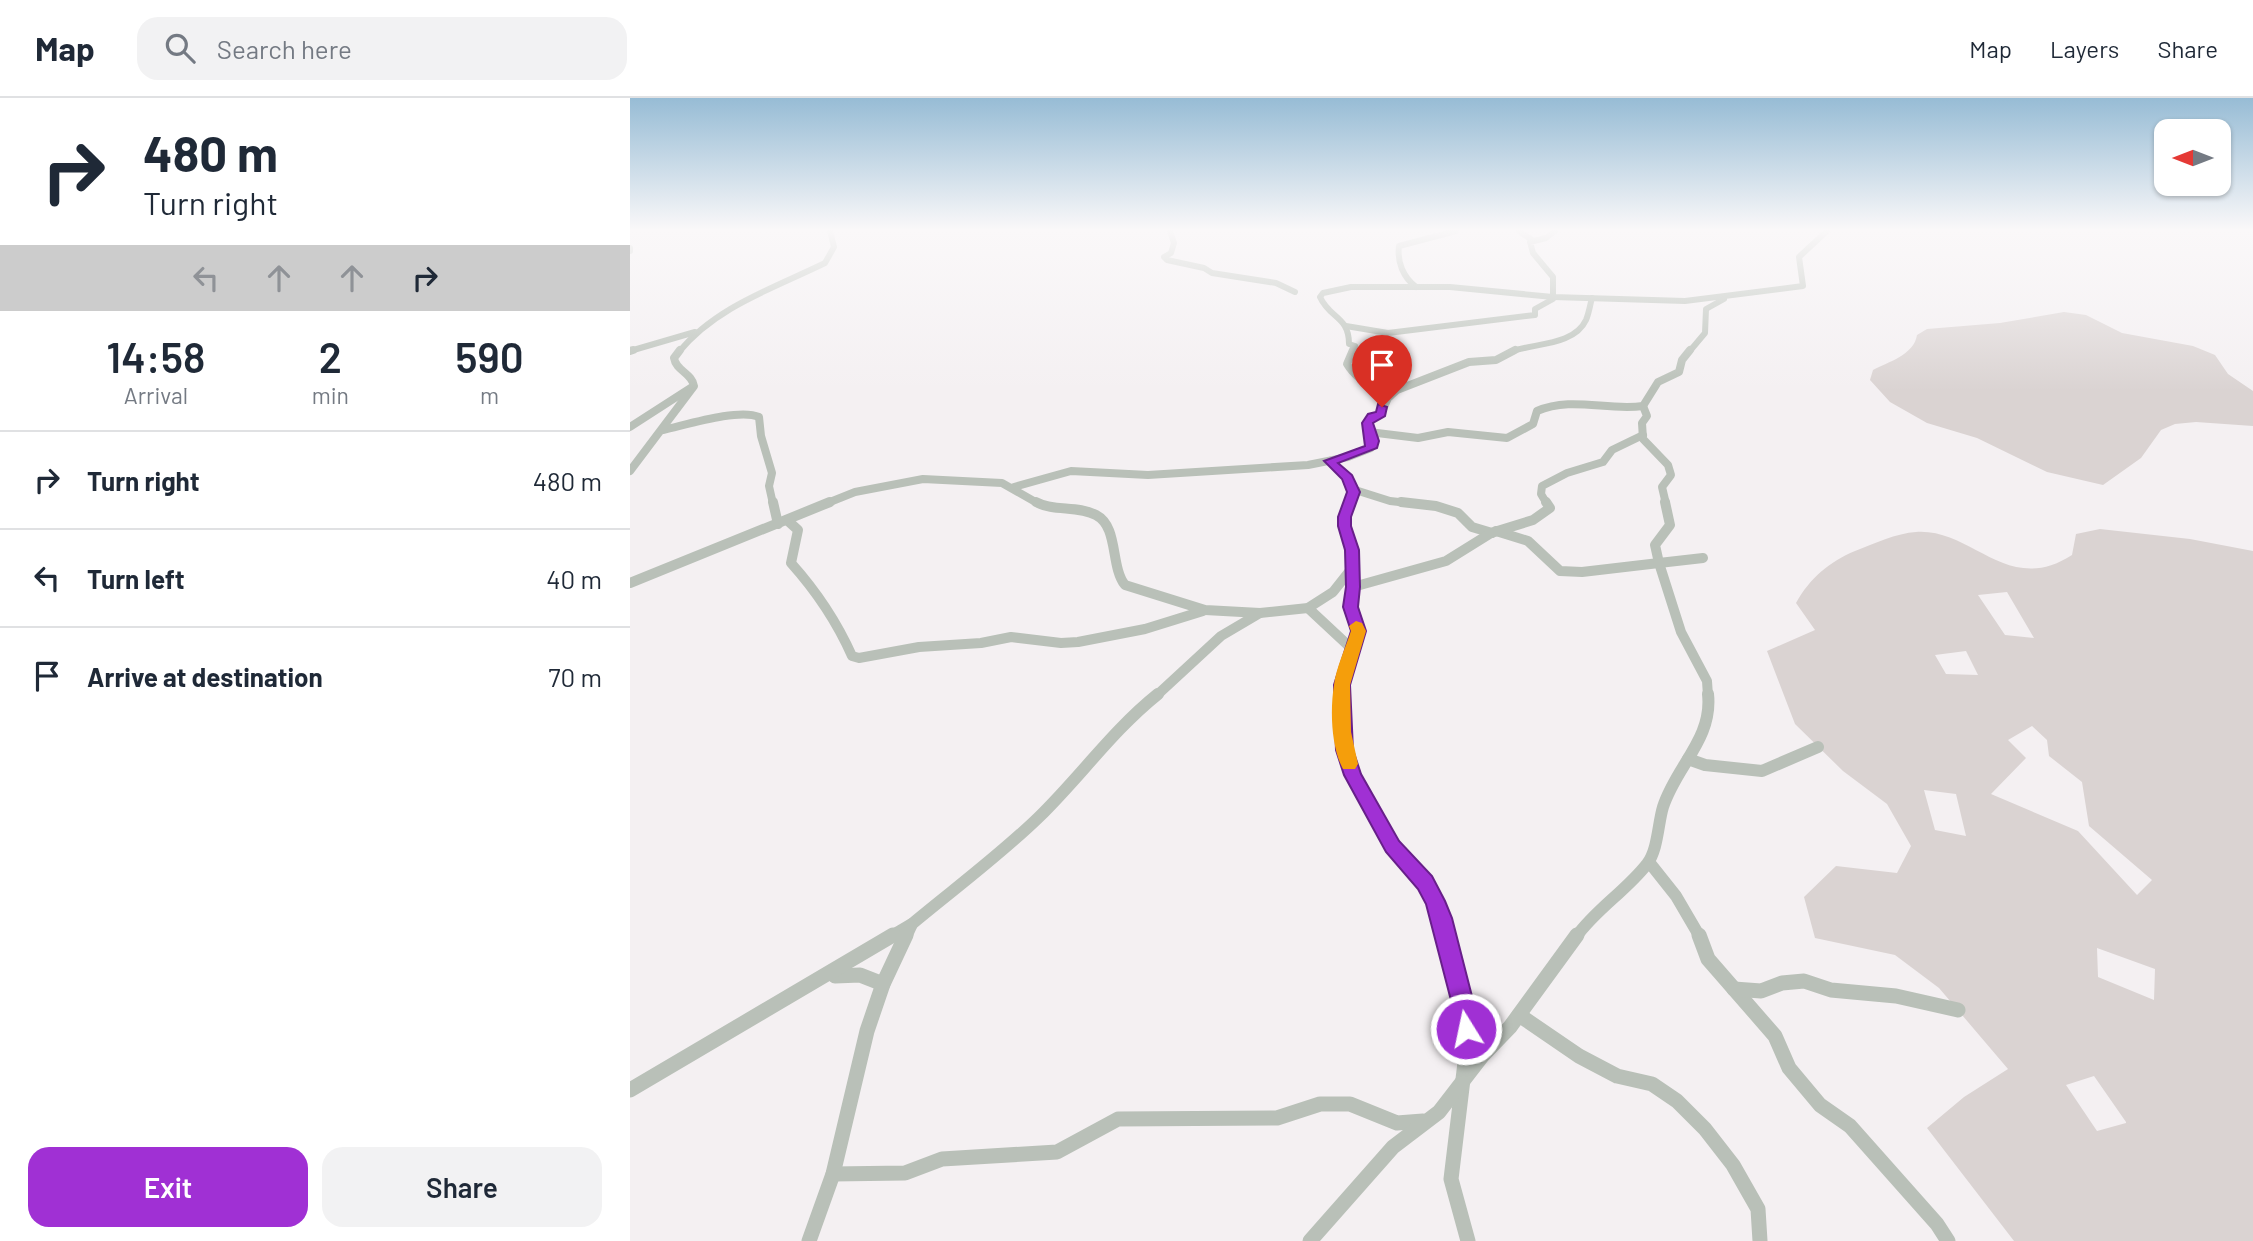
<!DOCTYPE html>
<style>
:root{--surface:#fff;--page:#f2f2f3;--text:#1f2937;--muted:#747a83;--line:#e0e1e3;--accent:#a030d4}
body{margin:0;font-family:Barlow,sans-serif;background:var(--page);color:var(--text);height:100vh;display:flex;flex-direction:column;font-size:26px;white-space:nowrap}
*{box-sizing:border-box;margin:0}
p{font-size:23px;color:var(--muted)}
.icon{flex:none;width:38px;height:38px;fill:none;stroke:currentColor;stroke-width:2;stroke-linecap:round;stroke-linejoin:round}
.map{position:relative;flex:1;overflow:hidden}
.side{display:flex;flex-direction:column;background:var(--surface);width:630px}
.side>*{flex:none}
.top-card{background:#fff;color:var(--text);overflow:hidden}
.needle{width:46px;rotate:270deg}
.fabs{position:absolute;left:1524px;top:21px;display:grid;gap:14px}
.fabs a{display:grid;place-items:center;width:77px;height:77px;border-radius:14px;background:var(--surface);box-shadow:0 2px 5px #0004;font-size:35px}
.pin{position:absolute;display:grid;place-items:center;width:60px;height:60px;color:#fff;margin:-72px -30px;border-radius:50% 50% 50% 0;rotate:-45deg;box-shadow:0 0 7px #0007}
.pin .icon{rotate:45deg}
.me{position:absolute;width:77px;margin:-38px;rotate:350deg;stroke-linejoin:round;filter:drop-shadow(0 0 5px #0008)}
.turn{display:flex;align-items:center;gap:24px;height:147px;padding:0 28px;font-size:32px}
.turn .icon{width:91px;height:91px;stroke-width:2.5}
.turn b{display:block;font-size:49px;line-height:60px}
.lanes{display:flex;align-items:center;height:66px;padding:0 28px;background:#0003;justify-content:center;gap:35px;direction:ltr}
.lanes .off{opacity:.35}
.eta{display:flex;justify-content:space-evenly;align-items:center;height:119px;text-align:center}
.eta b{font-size:42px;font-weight:600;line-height:49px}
.primary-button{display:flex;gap:14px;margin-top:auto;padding:14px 28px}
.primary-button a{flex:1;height:80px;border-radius:21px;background:var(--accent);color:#fff;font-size:28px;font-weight:600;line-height:80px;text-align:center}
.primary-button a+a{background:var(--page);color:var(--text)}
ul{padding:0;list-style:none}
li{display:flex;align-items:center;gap:21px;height:98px;padding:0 28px;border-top:2px solid var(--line)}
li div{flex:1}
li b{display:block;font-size:26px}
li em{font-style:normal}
header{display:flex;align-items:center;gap:42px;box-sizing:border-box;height:98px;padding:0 35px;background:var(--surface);border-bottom:2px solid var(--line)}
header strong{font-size:33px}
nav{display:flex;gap:38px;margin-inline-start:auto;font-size:24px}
.search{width:490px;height:63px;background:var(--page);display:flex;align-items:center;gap:18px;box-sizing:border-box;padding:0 24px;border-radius:21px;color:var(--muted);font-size:26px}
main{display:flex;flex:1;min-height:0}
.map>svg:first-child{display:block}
.green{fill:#dad3d2;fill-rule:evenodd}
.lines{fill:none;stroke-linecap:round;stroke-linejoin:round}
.street-far4{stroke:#b9c0b8;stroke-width:6}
.street-far3{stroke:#b9c0b8;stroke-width:8}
.street-far2{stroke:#b9c0b8;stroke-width:10}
.street-far1{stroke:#b9c0b8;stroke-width:12}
.street{stroke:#b9c0b8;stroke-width:15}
.route{fill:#a030d4;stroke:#681f8a;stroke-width:2}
.slow{fill:#f59e0b}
</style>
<header>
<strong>Map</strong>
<div class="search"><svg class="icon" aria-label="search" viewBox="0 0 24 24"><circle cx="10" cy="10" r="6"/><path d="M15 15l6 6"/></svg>Search here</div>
<nav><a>Map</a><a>Layers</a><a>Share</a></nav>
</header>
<main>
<section class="side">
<div class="top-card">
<div class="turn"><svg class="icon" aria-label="right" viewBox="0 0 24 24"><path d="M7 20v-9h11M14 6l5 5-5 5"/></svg><div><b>480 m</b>Turn right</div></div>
<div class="lanes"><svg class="icon off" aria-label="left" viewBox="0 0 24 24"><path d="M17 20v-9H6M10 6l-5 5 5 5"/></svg><svg class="icon off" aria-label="ahead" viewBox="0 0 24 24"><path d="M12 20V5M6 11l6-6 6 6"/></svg><svg class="icon off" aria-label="ahead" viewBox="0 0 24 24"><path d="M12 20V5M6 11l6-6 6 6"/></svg><svg class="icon" aria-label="right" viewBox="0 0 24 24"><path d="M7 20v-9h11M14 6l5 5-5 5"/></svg></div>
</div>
<div class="eta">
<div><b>14:58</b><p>Arrival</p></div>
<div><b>2</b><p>min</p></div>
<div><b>590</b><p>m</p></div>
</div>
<ul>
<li><svg class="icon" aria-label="right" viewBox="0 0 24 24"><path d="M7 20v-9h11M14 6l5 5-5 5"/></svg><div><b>Turn right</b></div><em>480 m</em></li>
<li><svg class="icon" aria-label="left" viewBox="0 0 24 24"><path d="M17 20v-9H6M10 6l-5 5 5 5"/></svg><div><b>Turn left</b></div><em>40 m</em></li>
<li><svg class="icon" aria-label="arrive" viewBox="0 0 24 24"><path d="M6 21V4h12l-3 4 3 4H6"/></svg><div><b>Arrive at destination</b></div><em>70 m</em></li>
</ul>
<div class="primary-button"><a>Exit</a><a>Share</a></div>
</section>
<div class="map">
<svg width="1623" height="1143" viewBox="0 0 1623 1143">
<rect width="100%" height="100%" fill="#f4f0f2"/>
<g class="green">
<path d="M1434 214 1456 217 1492 235 1563 248 1585 257 1598 276 1623 293V328L1566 324 1545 326 1531 332 1511 360 1473 387 1417 374 1347 340 1297 325 1260 304 1240 282 1243 272C1258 264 1284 257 1287 237L1297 231 1370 225Z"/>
<path d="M1470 431 1560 441 1623 453V1143H1384L1297 1030 1334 999 1378 971 1309 890 1265 857 1185 840 1174 799 1206 768 1267 775 1281 748 1257 706 1213 673 1165 626 1137 553 1185 532 1166 505C1180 480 1199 464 1225 453 1243 446 1267 435 1286 434 1343 430 1377 499 1442 457L1446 436ZM1377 494 1404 540 1375 537 1348 497ZM1336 553 1348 577 1316 576 1305 557ZM1402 628 1417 642 1419 658 1452 684 1459 728 1522 782 1507 797 1448 733 1361 696 1396 660 1378 642ZM1294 692 1326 696 1336 738 1305 732ZM1467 850 1525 871 1524 902 1468 879ZM1464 978 1496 1024V1025L1467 1033 1436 987Z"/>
</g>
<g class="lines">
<g class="street-far4">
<polyline points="540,133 544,145 541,155 534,159 537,162 574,170 582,175 646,185 665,194"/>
<polyline points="889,133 902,142"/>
<polyline points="0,150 0,153"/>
<path d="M786 189C773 179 767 164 769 148L826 133"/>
<polyline points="716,228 758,235 905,217 905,211 923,201 923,179 903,155 900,144 916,140 925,133"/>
<polyline points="0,253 65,234"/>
<path d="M49 254C85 209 144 190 195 165L204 149 200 133"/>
<path d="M722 254 725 248 719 246C719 218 700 221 690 199L693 195 721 189H820L923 199 1055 203 1173 188 1169 159 1197 133"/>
<path d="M880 254C903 245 944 248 956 222 959 215 960 207 962 200"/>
<polyline points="1059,254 1075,235 1076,211 1094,201"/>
</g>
<g class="street-far3">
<path d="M723 252 717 266C730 287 743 284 760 298"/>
<polyline points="0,253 3,252"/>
<polyline points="1013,308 1017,318 1012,325 1013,341 1038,367 1041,377 1032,389 1036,406"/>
<polyline points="0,329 62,289"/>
<path d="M33 332C56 327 109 310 129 319L131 338 142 375 139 388 143 406"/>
<path d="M739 334 788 340 818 334 877 340 903 326 907 313C941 298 977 313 1013 308L1028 284 1049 274 1052 262 1060 252"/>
<polyline points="700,363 717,380 723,394 719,406"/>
<path d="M0 373 64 288C62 275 46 273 44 260L50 252"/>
<polyline points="384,389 441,373 518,377 678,367 718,359 741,350 743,343 738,325 742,319 751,316 758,300 767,292 839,264 866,262 885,252"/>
<polyline points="722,391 760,403 787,406"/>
<polyline points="195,406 225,394 293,381 372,385 409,406"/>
<polyline points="917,406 911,396 912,388 937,375 973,364 982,352 1013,337"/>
</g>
<g class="street-far2">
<polyline points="143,404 148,426"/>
<path d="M406 404C424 414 447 407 466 417 489 429 480 468 495 487L575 512 630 515 678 510 703 494 722 470"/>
<polyline points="771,404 806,408 828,415 842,429 862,435"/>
<polyline points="1035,404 1040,427 1025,447 1029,465 1073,460"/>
<path d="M157 422 168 432 161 465C187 494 206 522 222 558L229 560 289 549 351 545 381 539 431 545 448 544 515 531 573 513"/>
<polyline points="866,433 898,443 930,473 952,474 1029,465 1051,534 1077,583 1078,598"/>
<polyline points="0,485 200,404"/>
<polyline points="723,489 816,463 861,435 903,422 920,410 916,404"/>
<polyline points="678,510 722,551"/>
<polyline points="526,598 591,538 630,515"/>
<polyline points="712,598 712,587 728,533 720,509 723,489 722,452 714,419 719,404"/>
</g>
<g class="street-far1">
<polyline points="712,596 714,652 723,677 763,748 795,784 812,820 817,839"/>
<polyline points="1058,661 1075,667 1132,673 1188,649"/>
<polyline points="1019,764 1046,798 1070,839"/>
<polyline points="260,839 282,826"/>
<path d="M276 839 282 826C324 791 370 757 409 719 450 679 483 632 528 596"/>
<path d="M946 839C966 811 996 793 1017 766 1028 752 1028 725 1033 709 1046 668 1083 641 1078 596"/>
</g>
<g class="street">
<polyline points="816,837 835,914 837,948 821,1081 838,1143"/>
<polyline points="1069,837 1078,861 1145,938 1159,970 1190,1007 1220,1028 1307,1126 1318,1143"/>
<polyline points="205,878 230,877 253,886"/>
<polyline points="1104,891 1131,893 1152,885 1174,883 1201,892 1266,898 1328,912"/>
<polyline points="889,917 949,958 987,978 1022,986 1047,1003 1075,1031 1103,1067 1128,1111 1130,1143"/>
<polyline points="0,992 263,837"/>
<polyline points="203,1076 275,1075 312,1061 427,1054 488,1021 647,1020 690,1006 720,1006 767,1025 793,1023"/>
<polyline points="179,1143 203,1076 237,933 253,886 276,837"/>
<polyline points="680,1143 763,1049 809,1014 853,957 880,929 947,837"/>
</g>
</g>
<linearGradient id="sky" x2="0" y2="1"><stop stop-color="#97bcd5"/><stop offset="0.45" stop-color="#faf8f9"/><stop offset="1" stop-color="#faf8f9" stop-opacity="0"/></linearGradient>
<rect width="1623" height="293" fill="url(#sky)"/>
<polygon class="route" points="748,306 757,309 755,318 743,325 749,343 747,350 708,365 722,377 730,394 721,419 721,428 729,452 730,489 728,509 736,533 720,587 723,652 731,676 769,743 802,778 815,803 822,820 846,914 847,931 844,939 836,942 828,939 824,914 796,806 788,791 756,754 714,677 706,652 704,587 721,533 713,509 716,489 715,452 708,428 708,419 717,394 712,381 694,363 735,348 732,325 738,316 746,314"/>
<path class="slow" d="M726 523 732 525 736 533 720 587 721 634 728 666 725 671H713C701 649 700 612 704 587 706 570 715 551 721 533L719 528Z"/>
</svg>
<div class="fabs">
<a><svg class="needle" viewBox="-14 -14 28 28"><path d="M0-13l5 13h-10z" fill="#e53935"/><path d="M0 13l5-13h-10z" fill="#747a83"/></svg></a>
</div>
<div class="pin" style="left:752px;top:309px;background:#d93025"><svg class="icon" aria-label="arrive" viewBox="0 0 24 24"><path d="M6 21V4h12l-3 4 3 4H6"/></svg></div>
<svg class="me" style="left:836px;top:931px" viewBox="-20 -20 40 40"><circle r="17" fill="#a030d4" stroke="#fff" stroke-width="3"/><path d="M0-11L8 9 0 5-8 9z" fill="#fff"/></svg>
</div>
</main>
